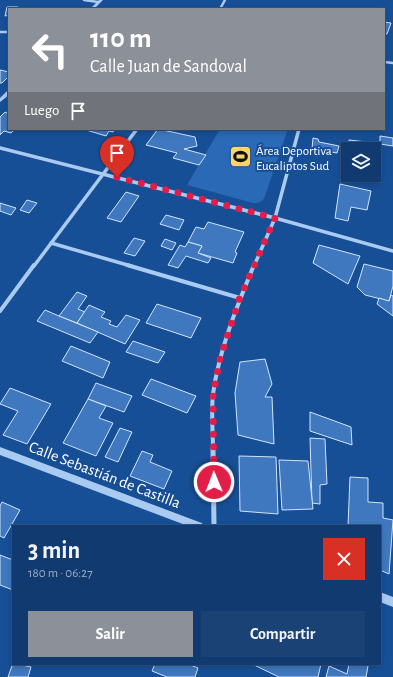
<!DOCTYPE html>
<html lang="es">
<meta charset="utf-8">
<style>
:root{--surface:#113b70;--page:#1a4275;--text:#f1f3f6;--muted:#9cadc3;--line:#305583;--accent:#8c9099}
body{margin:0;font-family:"Alegreya Sans",sans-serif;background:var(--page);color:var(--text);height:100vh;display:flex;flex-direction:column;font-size:15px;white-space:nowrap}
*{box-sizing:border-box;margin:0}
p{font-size:13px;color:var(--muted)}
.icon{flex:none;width:22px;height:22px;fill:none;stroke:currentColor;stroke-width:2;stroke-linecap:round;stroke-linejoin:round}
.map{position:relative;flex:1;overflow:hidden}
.details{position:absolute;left:12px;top:525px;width:369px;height:140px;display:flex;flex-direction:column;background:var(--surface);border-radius:0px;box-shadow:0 2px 6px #0003,0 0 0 1px var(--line)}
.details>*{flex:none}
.hud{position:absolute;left:8px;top:8px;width:377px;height:122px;border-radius:0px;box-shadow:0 2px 6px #0003,0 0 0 1px var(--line);background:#8c9099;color:#fff;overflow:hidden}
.buttons{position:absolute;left:341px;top:142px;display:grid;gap:8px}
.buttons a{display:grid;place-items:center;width:40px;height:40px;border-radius:0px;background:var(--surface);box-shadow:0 2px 6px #0003,0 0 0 1px var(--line);font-size:20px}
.pin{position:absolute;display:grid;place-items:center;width:34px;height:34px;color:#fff;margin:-41px -17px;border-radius:50% 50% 50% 0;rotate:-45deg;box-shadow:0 0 4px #0007}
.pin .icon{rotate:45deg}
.me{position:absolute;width:44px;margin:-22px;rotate:359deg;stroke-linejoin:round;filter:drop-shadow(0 0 3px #0008)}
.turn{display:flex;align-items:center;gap:14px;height:84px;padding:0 16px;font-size:18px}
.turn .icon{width:52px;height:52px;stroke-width:2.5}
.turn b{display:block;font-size:28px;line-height:34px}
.then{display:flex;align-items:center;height:38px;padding:0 16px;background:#0003;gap:8px;font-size:15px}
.round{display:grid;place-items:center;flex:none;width:42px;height:42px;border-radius:0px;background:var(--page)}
.headline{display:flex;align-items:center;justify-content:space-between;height:68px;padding:0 16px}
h1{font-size:24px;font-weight:700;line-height:30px}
.cta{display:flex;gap:8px;margin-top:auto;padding:8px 16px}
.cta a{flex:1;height:46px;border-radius:0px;background:var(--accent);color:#fff;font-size:16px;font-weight:700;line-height:46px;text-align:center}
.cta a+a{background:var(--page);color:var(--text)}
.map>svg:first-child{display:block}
.green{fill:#2a69b5}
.building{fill:#3f78be;stroke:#d0e4fc}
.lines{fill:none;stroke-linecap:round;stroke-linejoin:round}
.minor-far3{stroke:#a9caf1;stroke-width:2.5}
.minor-far2{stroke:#a9caf1;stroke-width:3.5}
.minor-far1{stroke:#a9caf1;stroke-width:4}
.minor{stroke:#a9caf1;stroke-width:5}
.tertiary{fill:#a9caf1;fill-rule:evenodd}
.route{stroke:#e11d48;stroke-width:7;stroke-dasharray:0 12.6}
.labels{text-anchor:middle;stroke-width:4;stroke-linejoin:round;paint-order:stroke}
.far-poi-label{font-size:13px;fill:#fff;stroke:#174f96;text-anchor:start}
.street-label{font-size:16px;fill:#fff;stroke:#174f96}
</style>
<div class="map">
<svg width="393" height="677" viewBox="0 0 393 677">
<rect width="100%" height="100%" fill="#174f96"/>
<path class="green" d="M220 129H288L265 196C263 202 259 203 253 203L187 185Z"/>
<g class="building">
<polygon points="7,7 18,7 17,9 9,9 9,15 5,16"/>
<polygon points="384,22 391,23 387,34 384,34"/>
<polygon points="0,70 9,72 9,76 2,83 0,83"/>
<polygon points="5,112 9,114 9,129 15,129 11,133 4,131 0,135 0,117"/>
<polygon points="83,129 115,129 113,132 109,131 106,136"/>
<polygon points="158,129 195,137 197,146 184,149 206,155 199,165 173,158 177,153 146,145"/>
<polygon points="380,136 393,138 393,146 380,144"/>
<polygon points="313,138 318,139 319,142 339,146 337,153 312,149"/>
<polygon points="349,140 376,143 377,151 374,149 349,147"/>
<polygon points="340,184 371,191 367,210 351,207 348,221 335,218"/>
<polygon points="126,192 139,196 121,222 107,218"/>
<polygon points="27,200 37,203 29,213 20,210"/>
<polygon points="0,203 16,208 11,215 0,211"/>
<polygon points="166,215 184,220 179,230 160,224"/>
<polygon points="208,222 244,232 235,252 237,253 233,263 198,253 202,246 188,242 196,227 204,229"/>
<polygon points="134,238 145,241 135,256 124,253"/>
<polygon points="165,239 176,243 172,250 161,246"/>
<polygon points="188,242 202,246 198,253 211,258 208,263 186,256 178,268 168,265 180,245 185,247"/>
<polygon points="319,245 360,256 348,284 313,263"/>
<polygon points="364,264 393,271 393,286 389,301 365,295 357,287"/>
<polygon points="77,292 87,296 78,309 85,312 77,323 59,316"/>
<polygon points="391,295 393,296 393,316 377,304 379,298 389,301"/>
<polygon points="157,304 201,318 191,338 146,323"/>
<polygon points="89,305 105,312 101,317 111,321 109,324 117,327 126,315 140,320 125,344 77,323"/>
<polygon points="45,310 59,316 98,332 90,343 37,321"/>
<polygon points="133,341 165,352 158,363 126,352"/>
<polygon points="71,346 110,362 103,378 62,361"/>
<polygon points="265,359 272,384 265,397 272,397 274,444 238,435 235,393 240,362"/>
<polygon points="151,379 196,396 187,413 142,395"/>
<polygon points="96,383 132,396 124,412 88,399"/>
<polygon points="10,388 51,404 27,444 3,435 18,411 0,404"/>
<polygon points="88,399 106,406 99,418 113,423 96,456 63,443"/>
<polygon points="310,412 351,427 352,445 310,431"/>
<polygon points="120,428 132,432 118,462 105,457"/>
<polygon points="310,438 325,439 327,484 320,485 320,504 312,503"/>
<polygon points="142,451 153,455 150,462 172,471 164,489 130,476"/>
<polygon points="239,456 276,457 278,514 240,511"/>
<polygon points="279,460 308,461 313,509 282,510"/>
<polygon points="350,477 368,478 368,502 383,503 383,518 393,520 389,574 380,570 380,526 348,526"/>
<polygon points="2,502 20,510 4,538 0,536 0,506"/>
<polygon points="0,555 13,560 13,590 0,585"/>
<polygon points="13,663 31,667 28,677 8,677"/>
<polygon points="155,664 188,664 198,668 195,677 167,677 152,671"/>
<polygon points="252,664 321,664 318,677 279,677"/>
<polygon points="349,664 364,664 368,666 366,677 326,677 329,666 347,674"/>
</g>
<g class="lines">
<g class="minor-far3">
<polyline points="84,0 98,2"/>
<polyline points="220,9 225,0"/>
<polyline points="0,32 9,32"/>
<polyline points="384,62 393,63"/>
</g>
<g class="minor-far2">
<polyline points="0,148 275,218 393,251"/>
<polyline points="51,243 131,266"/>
<polyline points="34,266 137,129"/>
<polyline points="254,266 275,218 299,129"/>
</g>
<g class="minor-far1">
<polyline points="127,265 240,298"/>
<polyline points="0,311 34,265"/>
<path d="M213 450C213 431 211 412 213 394 219 350 237 306 254 265"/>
</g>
<polyline class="minor" points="213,449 214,526"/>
<g class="tertiary">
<polygon points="99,0 103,0 94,9 90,9"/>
<polygon points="7,91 9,91 9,95 0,102 0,98"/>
<polygon points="0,447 199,522 202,523 203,526 188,526 0,455"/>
<polygon points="380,592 393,597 393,607 380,602"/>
</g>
</g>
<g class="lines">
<polyline class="route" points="117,177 275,218 239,300 220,359 213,395 214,482"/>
</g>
<defs>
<symbol id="stadium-square" viewBox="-11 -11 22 22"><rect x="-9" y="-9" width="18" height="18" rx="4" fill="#ffd369" stroke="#174f96"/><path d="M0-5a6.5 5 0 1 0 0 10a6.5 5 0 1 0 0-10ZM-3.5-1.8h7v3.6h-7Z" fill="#111"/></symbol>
</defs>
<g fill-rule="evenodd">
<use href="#stadium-square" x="228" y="144" width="25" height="25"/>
</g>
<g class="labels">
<g class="far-poi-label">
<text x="256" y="155">Área Deportiva<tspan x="256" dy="15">Eucaliptos Sud</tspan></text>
</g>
<g class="street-label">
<text transform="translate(105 474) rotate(21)" y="6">Calle Sebastián de Castilla</text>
</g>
</g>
</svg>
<div class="buttons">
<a><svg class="icon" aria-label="layers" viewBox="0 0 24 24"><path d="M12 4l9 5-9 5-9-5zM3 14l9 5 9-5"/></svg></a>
</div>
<div class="pin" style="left:117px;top:177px;background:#d93025"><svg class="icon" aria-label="arrive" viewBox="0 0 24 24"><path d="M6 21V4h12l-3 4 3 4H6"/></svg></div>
<svg class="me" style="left:214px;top:482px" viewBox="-20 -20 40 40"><circle r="17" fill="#e11d48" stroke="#fff" stroke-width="3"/><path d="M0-11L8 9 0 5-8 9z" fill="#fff"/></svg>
<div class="hud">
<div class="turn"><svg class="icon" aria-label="left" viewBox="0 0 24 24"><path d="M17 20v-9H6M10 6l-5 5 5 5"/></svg><div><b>110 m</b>Calle Juan de Sandoval</div></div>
<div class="then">Luego<svg class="icon" aria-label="arrive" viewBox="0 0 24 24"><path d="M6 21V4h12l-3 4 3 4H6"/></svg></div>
</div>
<section class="details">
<div class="headline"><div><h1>3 min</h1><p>180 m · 06:27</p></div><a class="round" style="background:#d93025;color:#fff"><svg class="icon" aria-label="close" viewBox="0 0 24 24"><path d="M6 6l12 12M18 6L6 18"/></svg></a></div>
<div class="cta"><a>Salir</a><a>Compartir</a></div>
</section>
</div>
